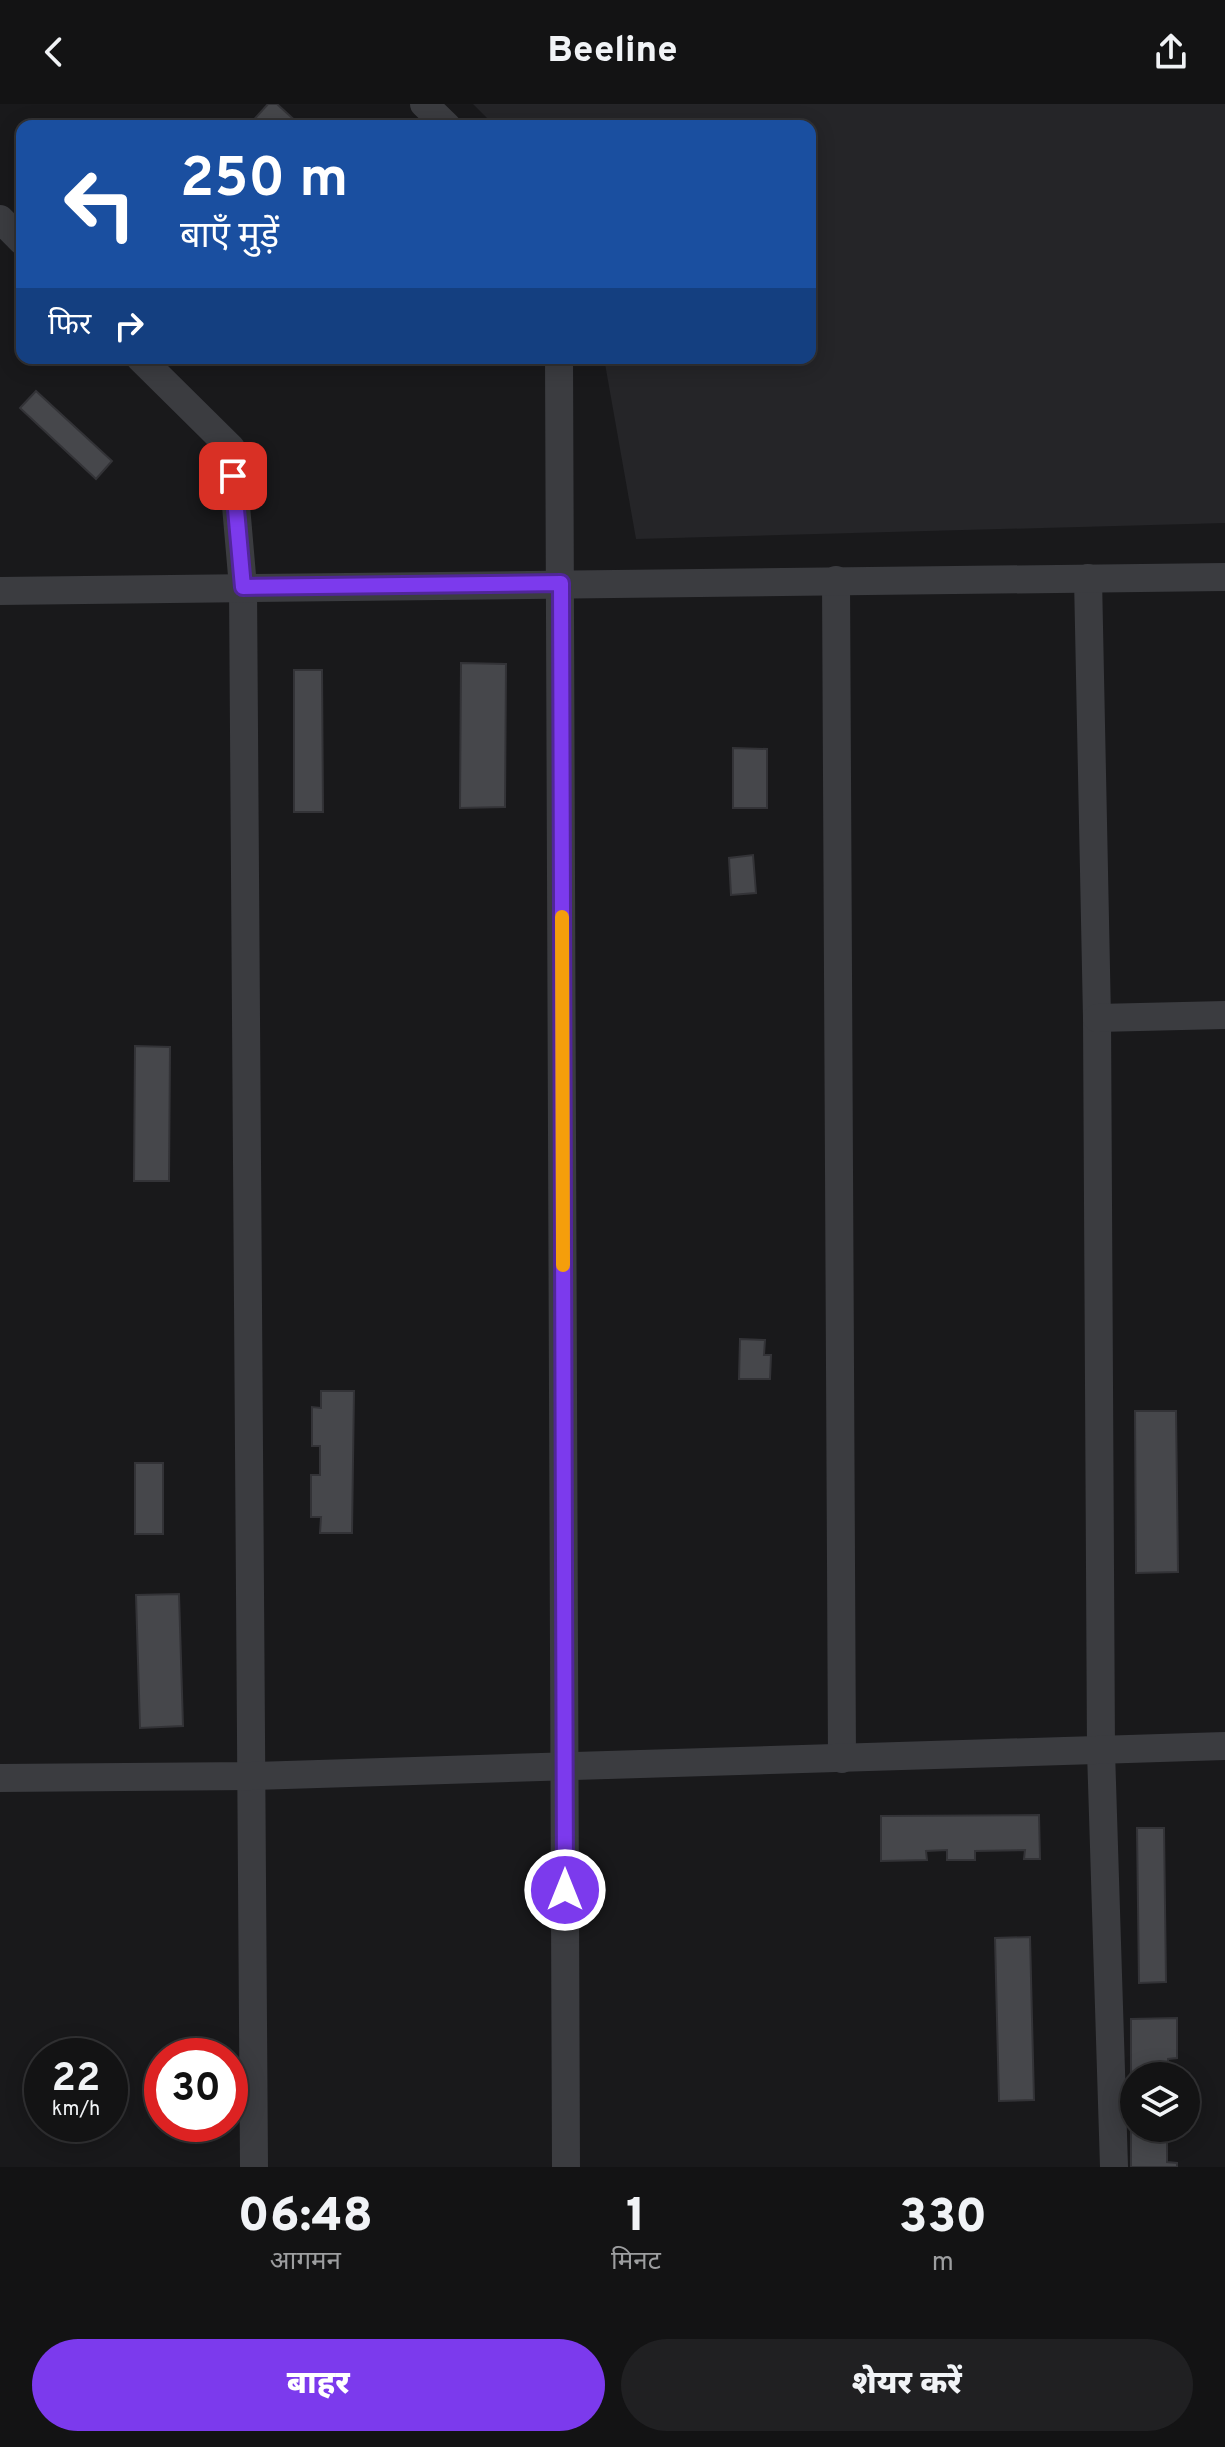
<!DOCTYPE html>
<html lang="hi">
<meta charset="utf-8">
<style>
:root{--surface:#131314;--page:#202022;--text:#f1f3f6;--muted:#9d9ea0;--line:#323234;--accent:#7c3aed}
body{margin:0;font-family:Overpass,"Noto Sans Devanagari",sans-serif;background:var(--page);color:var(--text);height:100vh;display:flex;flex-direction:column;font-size:30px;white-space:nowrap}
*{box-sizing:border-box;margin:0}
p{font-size:26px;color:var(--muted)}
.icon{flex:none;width:44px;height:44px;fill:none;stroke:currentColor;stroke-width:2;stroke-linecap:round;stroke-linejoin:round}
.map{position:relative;height:2063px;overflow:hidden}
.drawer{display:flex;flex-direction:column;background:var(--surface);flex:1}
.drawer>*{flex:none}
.top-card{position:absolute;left:16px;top:16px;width:800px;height:244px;border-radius:16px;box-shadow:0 4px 20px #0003,0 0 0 2px var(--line);background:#1a4fa0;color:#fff;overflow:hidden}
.buttons{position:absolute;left:1120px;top:1958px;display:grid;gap:16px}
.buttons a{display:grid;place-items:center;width:80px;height:80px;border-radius:50%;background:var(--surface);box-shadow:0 4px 20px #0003,0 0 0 2px var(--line);font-size:40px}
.speed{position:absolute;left:24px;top:1934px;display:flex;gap:16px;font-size:40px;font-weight:700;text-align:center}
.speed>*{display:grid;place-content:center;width:104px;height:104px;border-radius:50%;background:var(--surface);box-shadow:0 4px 20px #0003,0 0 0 2px var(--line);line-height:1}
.speed small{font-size:20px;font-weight:400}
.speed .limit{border:12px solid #d22;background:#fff;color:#111}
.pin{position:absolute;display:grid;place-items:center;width:68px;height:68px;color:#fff;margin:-34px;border-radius:16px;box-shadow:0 4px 12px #0006}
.me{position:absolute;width:88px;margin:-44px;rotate:0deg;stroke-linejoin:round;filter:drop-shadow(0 0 6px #0008)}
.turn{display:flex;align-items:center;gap:28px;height:168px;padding:0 32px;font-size:36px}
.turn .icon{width:104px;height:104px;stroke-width:2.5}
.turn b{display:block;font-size:56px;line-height:68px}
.then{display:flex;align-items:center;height:76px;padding:0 32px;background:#0003;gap:16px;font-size:30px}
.eta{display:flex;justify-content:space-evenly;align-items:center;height:136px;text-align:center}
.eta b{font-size:48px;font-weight:800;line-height:56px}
.action{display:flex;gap:16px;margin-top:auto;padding:16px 32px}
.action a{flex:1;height:92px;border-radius:48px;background:var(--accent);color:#fff;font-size:32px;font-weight:800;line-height:92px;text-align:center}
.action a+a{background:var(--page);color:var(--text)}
header{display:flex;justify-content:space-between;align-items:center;height:104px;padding:0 32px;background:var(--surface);font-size:36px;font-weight:800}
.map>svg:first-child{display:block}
.built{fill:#252528}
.building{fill:#46474b;stroke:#333337;stroke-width:2}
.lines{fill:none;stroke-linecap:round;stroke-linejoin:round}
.street{stroke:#3b3c40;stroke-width:28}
.route-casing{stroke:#51269a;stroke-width:20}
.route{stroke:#7c3aed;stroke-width:14}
.slow{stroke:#f59e0b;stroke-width:14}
</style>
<header><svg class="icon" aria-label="back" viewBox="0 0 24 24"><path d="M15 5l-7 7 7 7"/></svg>Beeline<svg class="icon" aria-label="share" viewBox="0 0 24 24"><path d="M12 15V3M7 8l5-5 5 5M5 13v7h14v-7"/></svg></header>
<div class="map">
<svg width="1225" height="2063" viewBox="0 0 1225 2063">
<rect width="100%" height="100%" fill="#19191b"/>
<polygon class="built" points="473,0 1225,0 1225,419 636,435 604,254 810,254 810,22 495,22"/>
<g class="building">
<polygon points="268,0 277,0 301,22 248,22"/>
<polygon points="36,287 112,357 96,375 20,304"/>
<polygon points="461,559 506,560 505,703 460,704"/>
<polygon points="294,566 322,566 323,708 294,708"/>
<polygon points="733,644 767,645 767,704 733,704"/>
<polygon points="753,751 756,789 731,791 729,754"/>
<polygon points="135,942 170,943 169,1077 134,1077"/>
<polygon points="740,1235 765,1236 764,1251 771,1251 770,1275 739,1275"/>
<polygon points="321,1287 354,1287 352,1429 320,1429 321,1413 311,1413 311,1371 320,1371 320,1342 312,1342 312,1303 321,1304"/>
<polygon points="1135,1307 1176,1307 1178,1468 1136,1469"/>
<rect x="135" y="1359" width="28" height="71"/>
<polygon points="179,1490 183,1622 140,1624 136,1491"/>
<polygon points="1039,1711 1040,1755 1024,1755 1025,1746 975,1747 975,1756 947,1756 947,1746 926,1747 927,1756 881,1757 881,1712"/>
<polygon points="1137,1724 1164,1724 1166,1878 1139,1879"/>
<polygon points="1030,1833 1034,1996 999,1997 995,1834"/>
<polygon points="1177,1914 1177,1954 1168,1955 1168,1972 1134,1972 1134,2024 1167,2024 1167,2058 1177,2059 1177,2063 1131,2063 1131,1915"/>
</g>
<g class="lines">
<g class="street">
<polyline points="424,0 447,22"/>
<polyline points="0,115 22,137"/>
<polyline points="140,254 231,344 243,483 254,2063"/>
<polyline points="559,254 566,2063"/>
<polyline points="1088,474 1097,914 1101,1647 1114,2063"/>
<polyline points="836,476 842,1655"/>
<polyline points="0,487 1225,473"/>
<polyline points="1097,914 1225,911"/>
<polyline points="0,1674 251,1672 1225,1642"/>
</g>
</g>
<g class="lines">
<defs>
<polyline id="route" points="233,372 243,483 561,479 565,1786"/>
</defs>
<use href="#route" class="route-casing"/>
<use href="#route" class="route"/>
<polyline class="slow" points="562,813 563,1161"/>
</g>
</svg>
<div class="buttons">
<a><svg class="icon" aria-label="layers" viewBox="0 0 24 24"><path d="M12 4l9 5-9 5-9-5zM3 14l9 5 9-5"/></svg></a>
</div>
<div class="speed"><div>22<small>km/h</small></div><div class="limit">30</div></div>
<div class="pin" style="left:233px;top:372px;background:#d93025"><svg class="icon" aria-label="arrive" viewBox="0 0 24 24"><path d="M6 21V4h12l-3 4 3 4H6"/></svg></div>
<svg class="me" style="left:565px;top:1786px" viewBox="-20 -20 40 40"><circle r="17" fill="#7c3aed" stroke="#fff" stroke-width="3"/><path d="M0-11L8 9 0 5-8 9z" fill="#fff"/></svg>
<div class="top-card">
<div class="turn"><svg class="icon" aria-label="left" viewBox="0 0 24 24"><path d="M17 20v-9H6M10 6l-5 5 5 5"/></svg><div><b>250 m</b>बाएँ मुड़ें</div></div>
<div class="then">फिर<svg class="icon" aria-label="right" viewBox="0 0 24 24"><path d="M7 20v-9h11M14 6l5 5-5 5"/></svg></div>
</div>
</div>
<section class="drawer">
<div class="eta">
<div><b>06:48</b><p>आगमन</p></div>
<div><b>1</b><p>मिनट</p></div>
<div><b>330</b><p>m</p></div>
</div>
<div class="action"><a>बाहर</a><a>शेयर करें</a></div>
</section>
